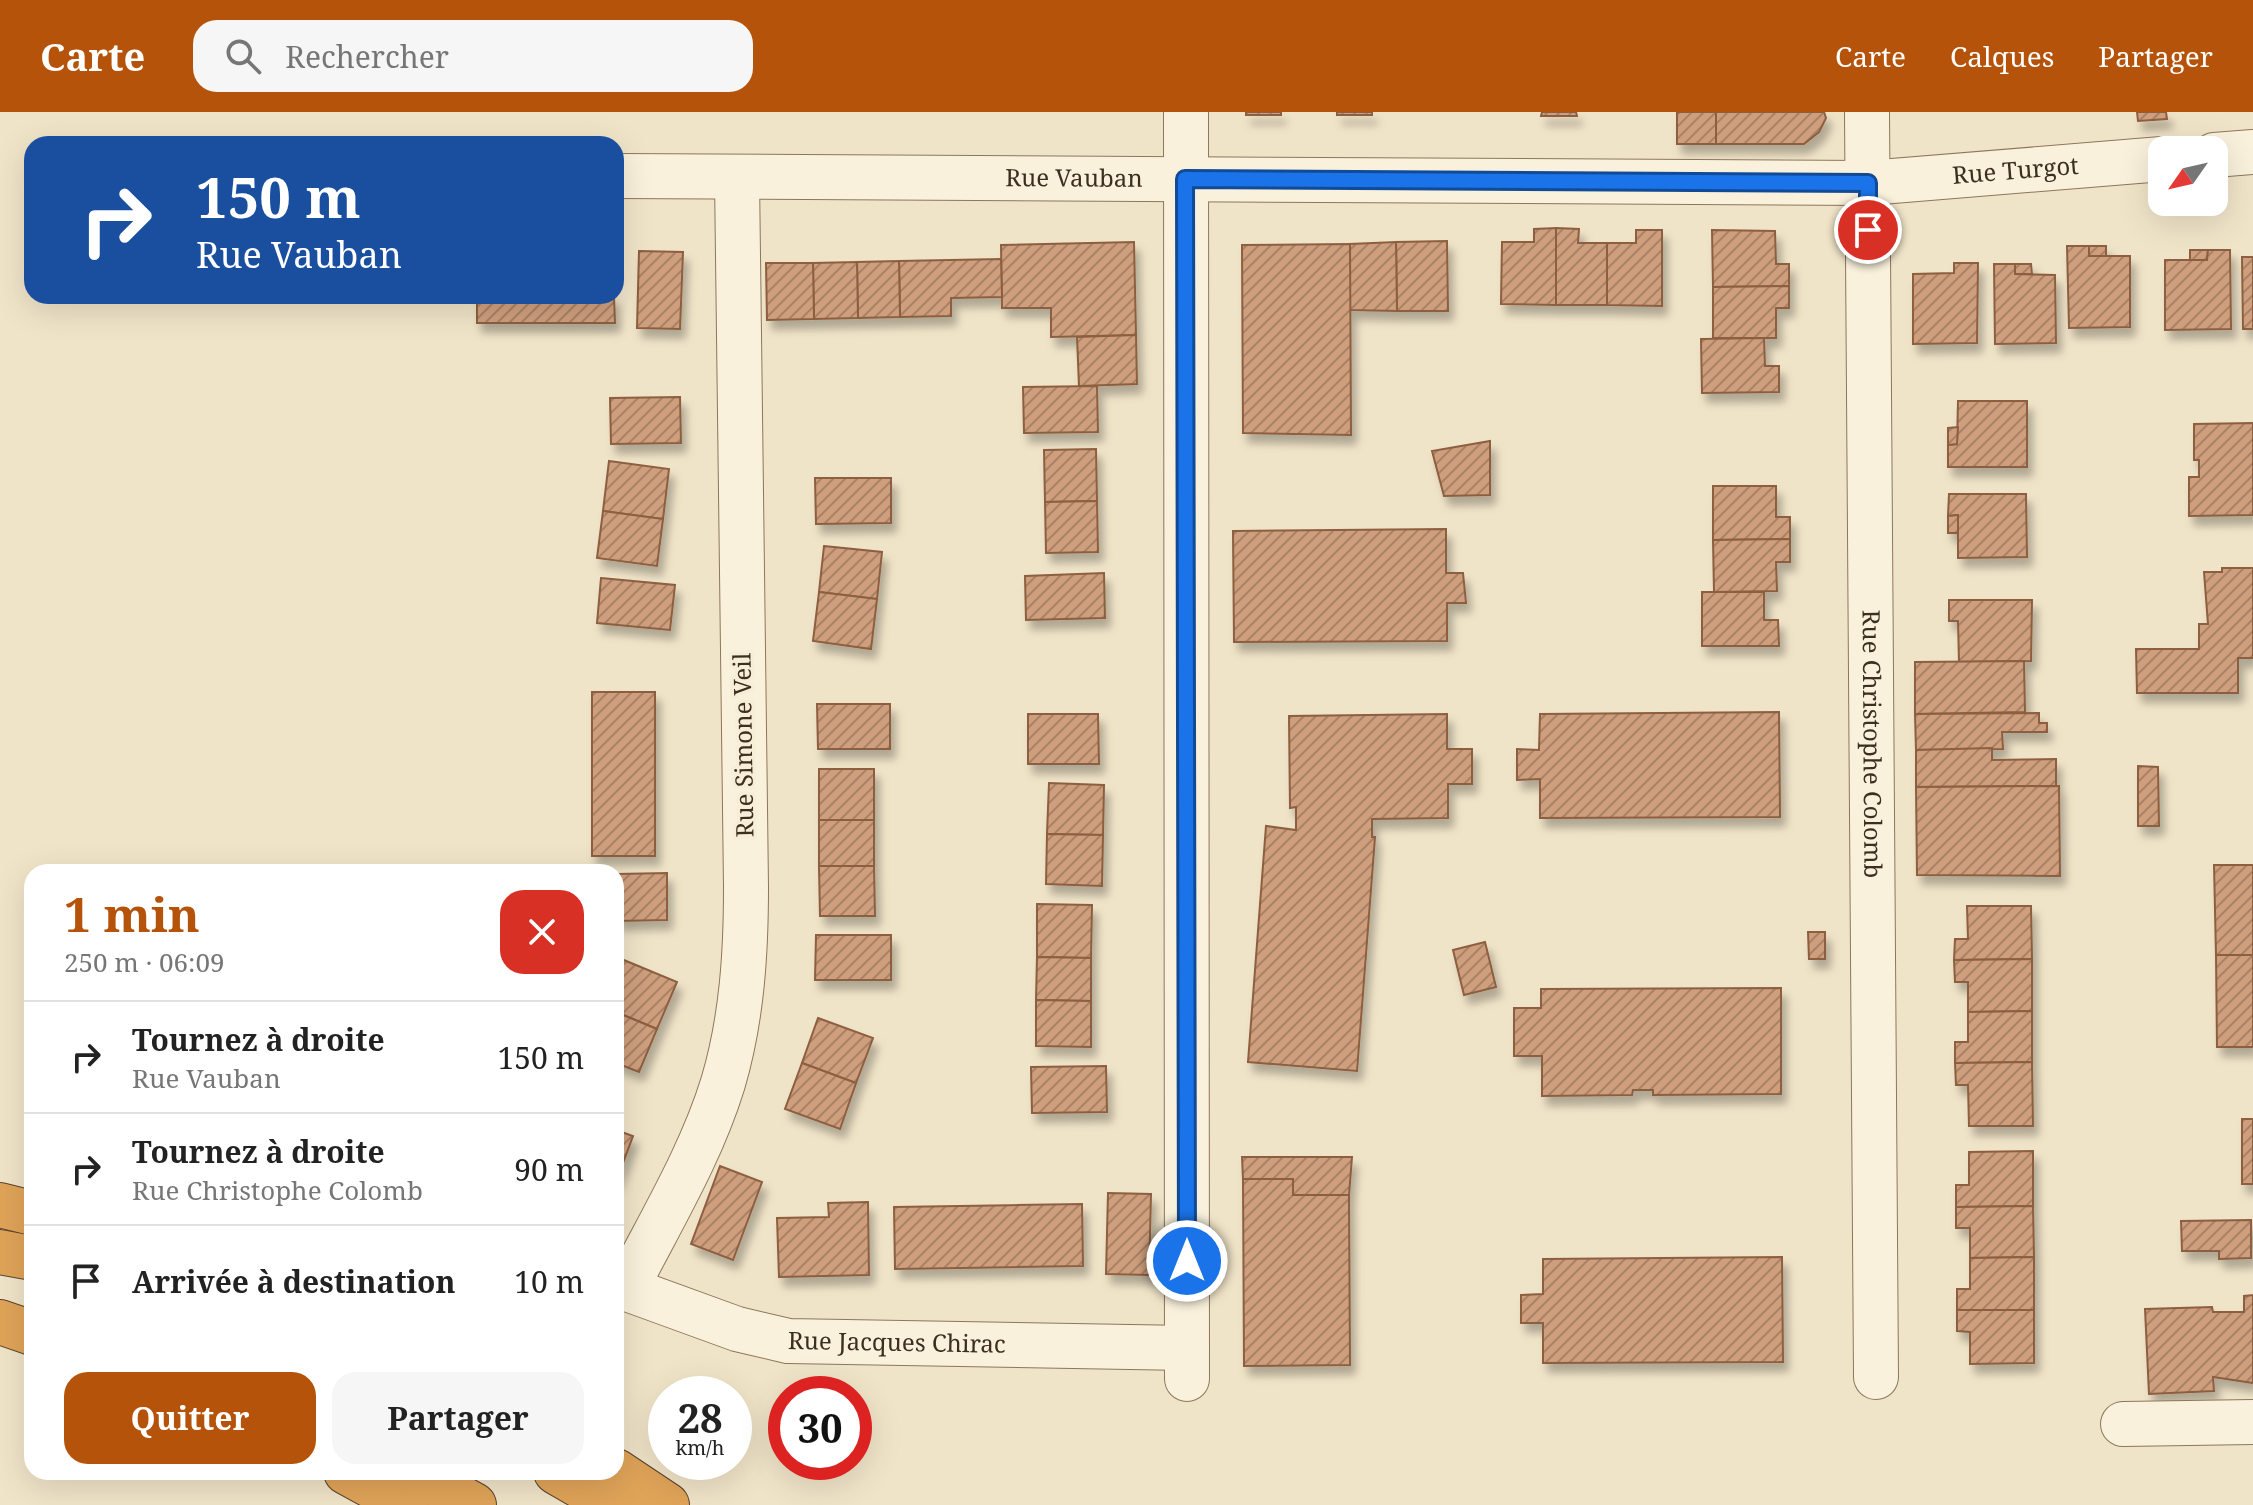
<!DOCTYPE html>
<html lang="fr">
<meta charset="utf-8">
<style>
:root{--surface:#fff;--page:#f6f6f6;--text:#222;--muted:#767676;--line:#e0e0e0;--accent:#b45309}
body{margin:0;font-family:"Noto Serif",serif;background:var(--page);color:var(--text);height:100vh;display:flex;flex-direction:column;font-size:30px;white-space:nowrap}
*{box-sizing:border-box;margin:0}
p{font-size:26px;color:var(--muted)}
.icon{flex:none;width:44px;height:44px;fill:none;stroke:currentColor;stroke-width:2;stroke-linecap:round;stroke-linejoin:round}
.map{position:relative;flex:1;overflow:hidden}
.side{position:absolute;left:24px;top:752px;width:600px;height:616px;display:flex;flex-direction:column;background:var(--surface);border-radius:24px;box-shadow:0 8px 32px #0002}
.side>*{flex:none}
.hud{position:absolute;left:24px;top:24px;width:600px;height:168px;border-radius:24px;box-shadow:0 8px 32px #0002;background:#1a4fa0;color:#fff;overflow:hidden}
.needle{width:52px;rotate:236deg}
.buttons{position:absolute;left:2148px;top:24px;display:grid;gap:16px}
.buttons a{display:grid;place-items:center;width:80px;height:80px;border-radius:16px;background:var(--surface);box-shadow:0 8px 32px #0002;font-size:40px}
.speed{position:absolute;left:648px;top:1264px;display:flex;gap:16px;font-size:40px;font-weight:700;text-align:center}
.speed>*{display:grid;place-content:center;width:104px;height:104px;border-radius:50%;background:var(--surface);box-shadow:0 8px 32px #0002;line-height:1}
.speed small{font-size:20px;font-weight:400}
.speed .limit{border:12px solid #d22;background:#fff;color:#111}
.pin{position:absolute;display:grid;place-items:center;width:68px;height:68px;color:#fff;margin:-34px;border:4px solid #fff;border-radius:50%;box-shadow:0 2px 8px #0007}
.me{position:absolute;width:88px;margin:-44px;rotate:0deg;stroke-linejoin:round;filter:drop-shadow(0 0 6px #0008)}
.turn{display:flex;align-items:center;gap:28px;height:168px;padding:0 40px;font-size:36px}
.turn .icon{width:104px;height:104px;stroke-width:2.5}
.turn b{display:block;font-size:56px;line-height:68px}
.round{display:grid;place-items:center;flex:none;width:84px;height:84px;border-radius:24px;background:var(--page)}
.head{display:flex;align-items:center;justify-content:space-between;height:136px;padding:0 40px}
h1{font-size:48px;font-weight:700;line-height:60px;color:var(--accent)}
.action{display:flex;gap:16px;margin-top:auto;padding:16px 40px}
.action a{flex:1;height:92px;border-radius:24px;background:var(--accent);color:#fff;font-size:32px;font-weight:700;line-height:92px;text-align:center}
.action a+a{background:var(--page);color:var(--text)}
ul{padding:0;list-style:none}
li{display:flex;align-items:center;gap:24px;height:112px;padding:0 40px;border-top:2px solid var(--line)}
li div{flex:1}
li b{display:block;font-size:30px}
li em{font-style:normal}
header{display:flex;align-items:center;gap:48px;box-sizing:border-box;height:112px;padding:0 40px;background:var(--accent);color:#fff}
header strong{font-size:38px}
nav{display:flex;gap:44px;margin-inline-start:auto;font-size:28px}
.search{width:560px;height:72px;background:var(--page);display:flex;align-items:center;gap:20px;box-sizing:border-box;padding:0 28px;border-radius:24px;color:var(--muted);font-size:30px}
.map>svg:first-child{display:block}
.building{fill:url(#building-hatch);stroke:#8d5f41;stroke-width:2;filter:url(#shadow)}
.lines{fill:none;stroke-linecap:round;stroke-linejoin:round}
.minor-casing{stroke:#8d765c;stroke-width:46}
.highway-casing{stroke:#5b4430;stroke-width:46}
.minor{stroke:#faf1dc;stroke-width:44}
.highway{stroke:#e0a458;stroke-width:44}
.route-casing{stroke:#114b97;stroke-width:20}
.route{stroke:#1a73e8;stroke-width:14}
.labels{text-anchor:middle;stroke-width:7;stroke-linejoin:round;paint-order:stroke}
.street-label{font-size:24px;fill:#3d2e20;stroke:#f7eed8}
</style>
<header>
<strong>Carte</strong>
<div class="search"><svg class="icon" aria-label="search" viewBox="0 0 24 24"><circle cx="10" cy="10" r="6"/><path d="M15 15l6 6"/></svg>Rechercher</div>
<nav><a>Carte</a><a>Calques</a><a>Partager</a></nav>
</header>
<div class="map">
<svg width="2253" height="1393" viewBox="0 0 2253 1393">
<defs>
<pattern id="building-hatch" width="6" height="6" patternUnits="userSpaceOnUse" patternTransform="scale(2)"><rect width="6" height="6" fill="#cf9f7d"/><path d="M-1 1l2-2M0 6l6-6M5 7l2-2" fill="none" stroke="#a98266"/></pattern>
<filter id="shadow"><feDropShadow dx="5" dy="9" stdDeviation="4" flood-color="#0004"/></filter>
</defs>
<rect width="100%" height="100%" fill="#f0e4c8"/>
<g class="building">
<rect x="1246" y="0" width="35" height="3"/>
<rect x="1337" y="0" width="35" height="3"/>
<polygon points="1542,0 1576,0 1577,4 1541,4"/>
<rect x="1677" y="0" width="39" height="32"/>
<polygon points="1716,0 1824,0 1826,6 1819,20 1804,32 1716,32"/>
<polygon points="2137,0 2166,0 2167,7 2138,9"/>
<polygon points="1556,116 1556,193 1501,192 1502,130 1534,130 1534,117"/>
<polygon points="1556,116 1579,117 1578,131 1607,131 1607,193 1556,193"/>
<polygon points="1636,118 1662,118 1662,194 1607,193 1607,131 1636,131"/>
<polygon points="1712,118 1775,119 1776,152 1789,152 1789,174 1713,175"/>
<polygon points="1447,129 1448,199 1397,199 1396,130"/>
<polygon points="1134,130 1136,223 1051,225 1051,196 1002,196 1001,133"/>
<polygon points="1396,130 1397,199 1350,198 1350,132"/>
<polygon points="1350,132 1351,323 1243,321 1242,133"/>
<polygon points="2067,134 2089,134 2089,144 2130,144 2130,215 2069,216"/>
<rect x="2089" y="134" width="17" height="10"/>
<polygon points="2190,138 2208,138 2207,148 2190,148"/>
<polygon points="2208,138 2230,138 2231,217 2165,218 2165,148 2207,148"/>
<polygon points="639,139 683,140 680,217 637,216"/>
<polygon points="2242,145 2253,145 2253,217 2243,217"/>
<polygon points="1001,147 1002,185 951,186 951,204 900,205 899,149"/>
<polygon points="899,149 900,205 858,206 857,150"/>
<polygon points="857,150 858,206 814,207 813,151"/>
<polygon points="766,151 813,151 814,207 767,208"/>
<polygon points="1954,151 1978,151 1977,231 1913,232 1913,162 1954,161"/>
<polygon points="1994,152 2015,152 2015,162 2055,163 2056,231 1995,232"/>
<polygon points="2015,152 2031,152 2032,162 2015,162"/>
<polygon points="1789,174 1789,196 1776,196 1776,226 1713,226 1713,175"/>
<polygon points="477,184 614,184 615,211 477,211"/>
<polygon points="1136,223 1137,272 1079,274 1077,225"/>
<polygon points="1764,226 1765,254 1779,254 1779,280 1702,281 1701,227"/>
<polygon points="1097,274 1098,320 1024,321 1023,275"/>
<polygon points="680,285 681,331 611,332 610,286"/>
<polygon points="1958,289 2027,289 2027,355 1948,355 1948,333 1957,332"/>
<polygon points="2253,311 2253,403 2189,404 2189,365 2199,365 2199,348 2194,348 2194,312"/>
<polygon points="1958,315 1957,332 1948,333 1948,316"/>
<polygon points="1490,329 1490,383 1444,384 1432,339"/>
<polygon points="1096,337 1097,389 1045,390 1044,338"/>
<polygon points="609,349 669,357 663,407 603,399"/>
<polygon points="815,366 891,366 891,411 816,412"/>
<polygon points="1713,374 1776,374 1776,405 1790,405 1790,427 1713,428"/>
<polygon points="1949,382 2026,382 2027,445 1958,446 1958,403 1948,404"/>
<polygon points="1097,389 1098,440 1046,441 1045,390"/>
<polygon points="603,399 663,407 657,454 597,446"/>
<polygon points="1958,403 1958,421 1948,421 1948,404"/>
<polygon points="1446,417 1446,461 1463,461 1466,491 1447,491 1447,529 1234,530 1233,419"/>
<polygon points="1790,427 1790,450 1776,450 1777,479 1714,480 1713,428"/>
<polygon points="824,434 882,440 877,487 819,480"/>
<polygon points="2222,456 2253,456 2253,546 2238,546 2238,581 2137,581 2136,537 2199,537 2199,512 2208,512 2204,460 2222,460"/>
<polygon points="1104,461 1105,506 1026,508 1025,464"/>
<polygon points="601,466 675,473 670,518 597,511"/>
<polygon points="819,480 877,487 871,537 813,529"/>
<polygon points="1702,480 1764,480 1764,508 1778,508 1779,534 1702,534"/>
<polygon points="1949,488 2032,488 2031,549 1959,550 1958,509 1949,509"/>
<polygon points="2024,549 2025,600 1915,602 1915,550"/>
<rect x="592" y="580" width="63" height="164"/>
<polygon points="817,592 890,592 890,637 818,637"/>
<polygon points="1779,600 1780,705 1540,706 1540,667 1517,668 1517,637 1539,638 1540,602"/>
<polygon points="2039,601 2039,611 2047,611 2047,620 2002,620 2003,637 1916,638 1915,602"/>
<polygon points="1028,602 1098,602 1099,652 1028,652"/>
<polygon points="1447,602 1447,637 1472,637 1472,672 1448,672 1448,706 1372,707 1372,725 1375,725 1357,959 1248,950 1266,714 1296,718 1296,695 1290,696 1289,604"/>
<polygon points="1992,636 1992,648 2056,647 2056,674 1916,675 1916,638"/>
<polygon points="2138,654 2158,655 2159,714 2138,714"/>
<rect x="819" y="657" width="55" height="51"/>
<polygon points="1049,671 1104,673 1103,723 1047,722"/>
<polygon points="2059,674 2060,764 1917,763 1916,675"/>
<rect x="819" y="708" width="55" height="46"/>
<polygon points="1047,722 1103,723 1102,774 1046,772"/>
<polygon points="2214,753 2253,753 2253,843 2216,843"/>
<polygon points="819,754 874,754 875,804 820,804"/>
<polygon points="667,761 667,808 616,809 616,762"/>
<polygon points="1037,792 1092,793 1091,846 1037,845"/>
<polygon points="1967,794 2031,794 2032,847 1954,848 1955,827 1968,827"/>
<polygon points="1808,820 1825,820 1825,847 1809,847"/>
<polygon points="816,823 891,823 891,868 815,868"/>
<polygon points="1485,830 1496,875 1464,883 1453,838"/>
<polygon points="2216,843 2253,843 2253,935 2217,935"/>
<polygon points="1037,845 1091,846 1091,889 1036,888"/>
<polygon points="619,846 677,870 657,917 616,900 616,854"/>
<polygon points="2032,847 2032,899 1968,900 1968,870 1955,870 1954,848"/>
<polygon points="1781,876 1781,982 1653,983 1653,978 1633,978 1632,983 1542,984 1542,944 1514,944 1514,896 1541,896 1541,877"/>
<polygon points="1036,888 1091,889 1091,935 1036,934"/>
<polygon points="2032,899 2032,950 1955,951 1955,930 1968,930 1968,900"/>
<polygon points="616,900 657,917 639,960 616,951"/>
<polygon points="818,906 873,926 856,971 802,951"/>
<polygon points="2032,950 2033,1014 1969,1014 1968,973 1956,973 1955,951"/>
<polygon points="802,951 856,971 840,1017 785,997"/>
<polygon points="1106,954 1107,1000 1032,1001 1031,955"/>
<rect x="2242" y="1007" width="11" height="65"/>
<polygon points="616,1018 633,1024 616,1070"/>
<polygon points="2033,1039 2033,1094 1956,1095 1956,1073 1969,1073 1969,1040"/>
<polygon points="1242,1045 1352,1045 1349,1083 1293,1083 1293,1067 1243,1067"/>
<polygon points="720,1054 762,1070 733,1148 691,1132"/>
<polygon points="1243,1067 1293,1067 1293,1083 1349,1083 1350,1253 1244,1254"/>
<polygon points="1108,1081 1151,1082 1149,1163 1106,1162"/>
<polygon points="868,1090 869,1163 779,1165 777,1106 829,1105 828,1091"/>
<polygon points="1082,1092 1083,1154 895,1157 894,1095"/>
<polygon points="2033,1094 2034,1145 1970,1146 1970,1116 1956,1116 1956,1095"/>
<polygon points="2251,1108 2251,1146 2219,1147 2219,1139 2182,1139 2181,1109"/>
<polygon points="1782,1145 1783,1250 1543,1251 1543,1211 1521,1211 1521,1183 1543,1182 1543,1147"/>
<polygon points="2034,1145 2034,1198 1957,1198 1957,1177 1970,1177 1970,1146"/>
<polygon points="2253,1183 2253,1271 2213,1265 2214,1279 2149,1282 2145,1197 2212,1195 2213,1200 2244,1200 2244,1184"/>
<polygon points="1957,1198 2034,1198 2034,1251 1970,1252 1970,1220 1957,1219"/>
</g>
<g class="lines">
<defs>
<g id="minor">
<polyline points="1186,0 1187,1267"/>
<path id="s1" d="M1867 0 1876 1265"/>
<polyline points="2214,43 2253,40"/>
<path id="s2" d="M616 64 1868 71 2162 47"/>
<path id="s3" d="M616 1173 737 1217 788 1229 1187 1236"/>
<path d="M626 1177C660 1110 701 1043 723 971 742 907 746 841 746 775L737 65"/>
<polyline points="2123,1312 2253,1310"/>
</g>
<g id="highway">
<polyline points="0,1093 32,1101"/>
<polyline points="0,1140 32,1146"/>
<polyline points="0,1210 32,1221"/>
<polyline points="616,1359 667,1393"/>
<polyline points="346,1360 406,1393"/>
<polyline points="414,1360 474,1393"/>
<polyline points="556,1360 613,1393"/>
</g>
</defs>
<use href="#minor" class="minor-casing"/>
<use href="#highway" class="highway-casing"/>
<use href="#minor" class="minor"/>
<use href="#highway" class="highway"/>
</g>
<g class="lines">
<defs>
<polyline id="route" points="1187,1149 1185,67 1868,71 1868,118"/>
</defs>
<use href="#route" class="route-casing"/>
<use href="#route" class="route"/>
</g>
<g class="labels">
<g class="street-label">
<text dy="8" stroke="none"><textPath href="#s2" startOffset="1400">Rue Turgot</textPath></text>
<text dy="8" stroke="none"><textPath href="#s2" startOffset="458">Rue Vauban</textPath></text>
<text dy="8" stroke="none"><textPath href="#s1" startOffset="632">Rue Christophe Colomb</textPath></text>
<text transform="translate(744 633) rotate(-91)" y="8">Rue Simone Veil</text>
<text dy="8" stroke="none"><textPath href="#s3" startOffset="290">Rue Jacques Chirac</textPath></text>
</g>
</g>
</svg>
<div class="buttons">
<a><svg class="needle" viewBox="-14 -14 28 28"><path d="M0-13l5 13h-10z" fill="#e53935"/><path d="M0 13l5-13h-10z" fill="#767676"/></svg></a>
</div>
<div class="speed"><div>28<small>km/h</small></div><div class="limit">30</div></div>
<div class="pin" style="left:1868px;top:118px;background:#d93025"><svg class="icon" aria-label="arrive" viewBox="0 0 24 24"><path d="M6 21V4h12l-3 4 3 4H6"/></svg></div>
<svg class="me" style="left:1187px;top:1149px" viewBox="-20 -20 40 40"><circle r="17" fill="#1a73e8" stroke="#fff" stroke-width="3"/><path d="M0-11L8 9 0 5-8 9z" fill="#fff"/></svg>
<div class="hud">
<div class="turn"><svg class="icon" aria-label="right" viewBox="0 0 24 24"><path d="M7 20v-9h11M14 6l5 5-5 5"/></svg><div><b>150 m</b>Rue Vauban</div></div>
</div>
<section class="side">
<div class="head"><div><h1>1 min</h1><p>250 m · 06:09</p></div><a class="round" style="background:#d93025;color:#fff"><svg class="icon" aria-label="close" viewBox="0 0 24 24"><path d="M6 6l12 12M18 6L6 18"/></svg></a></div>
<ul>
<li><svg class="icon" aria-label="right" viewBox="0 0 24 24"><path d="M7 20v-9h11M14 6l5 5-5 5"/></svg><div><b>Tournez à droite</b><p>Rue Vauban</p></div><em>150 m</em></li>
<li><svg class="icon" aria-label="right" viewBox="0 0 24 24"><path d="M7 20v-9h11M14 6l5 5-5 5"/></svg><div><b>Tournez à droite</b><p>Rue Christophe Colomb</p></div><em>90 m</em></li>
<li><svg class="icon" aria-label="arrive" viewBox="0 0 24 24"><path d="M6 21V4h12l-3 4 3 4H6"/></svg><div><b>Arrivée à destination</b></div><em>10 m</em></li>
</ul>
<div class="action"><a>Quitter</a><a>Partager</a></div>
</section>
</div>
